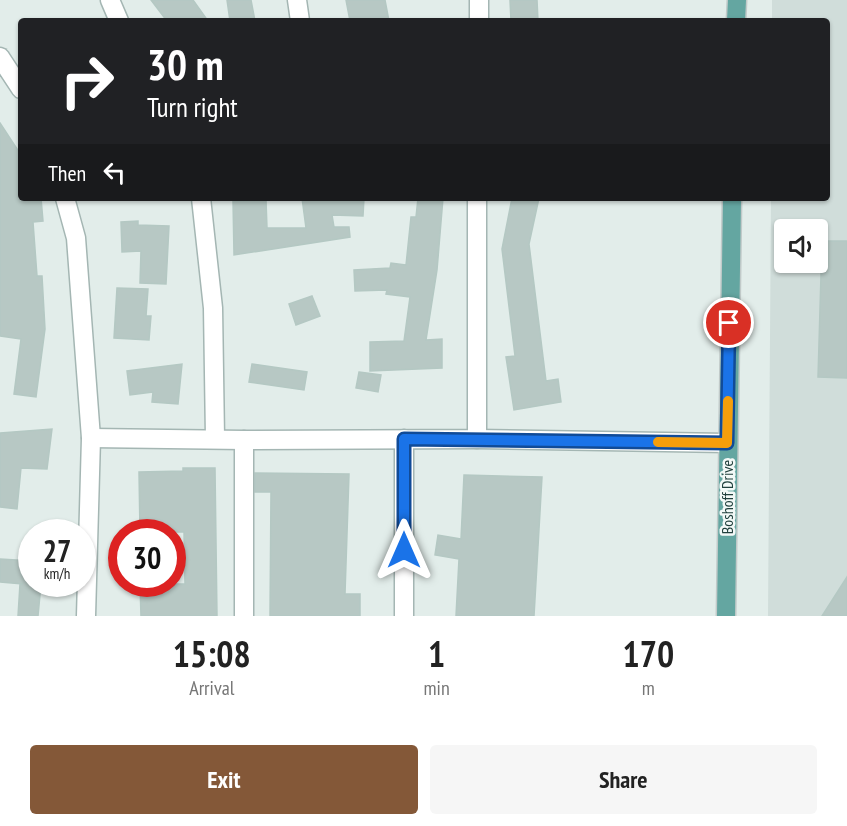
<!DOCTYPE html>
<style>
:root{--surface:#fff;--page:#f6f6f6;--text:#222;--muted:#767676;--accent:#845838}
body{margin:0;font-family:"PT Sans Narrow",sans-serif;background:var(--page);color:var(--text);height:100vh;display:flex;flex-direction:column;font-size:22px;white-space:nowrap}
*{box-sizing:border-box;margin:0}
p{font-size:20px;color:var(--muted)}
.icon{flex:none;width:33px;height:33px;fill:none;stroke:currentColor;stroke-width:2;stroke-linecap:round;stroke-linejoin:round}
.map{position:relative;height:616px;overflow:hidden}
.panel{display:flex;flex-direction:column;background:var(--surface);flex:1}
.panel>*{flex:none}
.hud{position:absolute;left:18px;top:18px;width:812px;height:183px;border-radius:6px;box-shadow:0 2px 4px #0004;background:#202124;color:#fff;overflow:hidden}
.fabs{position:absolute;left:774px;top:219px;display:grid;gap:12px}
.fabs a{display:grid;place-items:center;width:54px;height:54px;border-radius:6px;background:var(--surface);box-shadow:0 2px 4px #0004;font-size:30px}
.speed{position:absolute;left:18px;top:519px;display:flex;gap:12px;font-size:30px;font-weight:700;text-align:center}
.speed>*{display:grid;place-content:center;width:78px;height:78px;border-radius:50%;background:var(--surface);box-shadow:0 2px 4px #0004;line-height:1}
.speed small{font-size:15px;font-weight:400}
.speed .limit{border:9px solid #d22;background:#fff;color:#111}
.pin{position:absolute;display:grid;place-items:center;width:51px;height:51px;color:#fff;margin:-26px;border:3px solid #fff;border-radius:50%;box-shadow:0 2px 6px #0007}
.me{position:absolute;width:66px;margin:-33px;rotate:0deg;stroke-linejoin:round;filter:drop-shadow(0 0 4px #0008)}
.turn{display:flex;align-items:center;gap:21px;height:126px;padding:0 30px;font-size:27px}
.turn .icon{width:78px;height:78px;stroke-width:2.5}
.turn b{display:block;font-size:42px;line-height:51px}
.then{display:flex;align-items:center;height:57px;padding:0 30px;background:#0003;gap:12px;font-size:22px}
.eta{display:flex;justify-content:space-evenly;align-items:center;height:102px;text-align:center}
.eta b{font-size:36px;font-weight:700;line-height:42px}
.primary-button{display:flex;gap:12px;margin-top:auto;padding:12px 30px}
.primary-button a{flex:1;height:69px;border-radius:6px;background:var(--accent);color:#fff;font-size:24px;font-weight:700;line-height:69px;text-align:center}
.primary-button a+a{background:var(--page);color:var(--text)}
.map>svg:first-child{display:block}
.built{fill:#d0ddda;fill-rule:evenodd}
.building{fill:#b7c8c4;stroke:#b4c8c3;stroke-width:1.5}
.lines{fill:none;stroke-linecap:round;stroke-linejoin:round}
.minor-casing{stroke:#a4b6b3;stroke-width:21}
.major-casing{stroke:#c1cac9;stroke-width:21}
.minor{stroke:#fff;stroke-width:18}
.major{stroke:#64a6a1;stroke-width:18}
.route-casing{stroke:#114b97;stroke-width:15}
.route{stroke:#1a73e8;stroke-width:10}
.slow{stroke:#f59e0b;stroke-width:10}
.labels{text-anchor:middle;stroke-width:5;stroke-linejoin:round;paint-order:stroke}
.street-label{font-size:16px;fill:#21403d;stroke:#f3f9f7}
</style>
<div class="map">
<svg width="847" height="616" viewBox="0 0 847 616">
<rect width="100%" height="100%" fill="#e2edea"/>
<path class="built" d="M772 0H847V616H768L771 198H826V21H772ZM784 230H818V262H784Z"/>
<g class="building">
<polygon points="151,0 193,0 208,21 167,21"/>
<polygon points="227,0 251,0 255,21 230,21"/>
<polygon points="346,0 385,0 389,21 350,21"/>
<polygon points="510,0 537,0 538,21 511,21"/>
<polygon points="0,123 21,155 21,198 41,198 43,221 33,222 37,276 42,276 45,329 36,397 14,394 21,339 0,336"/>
<polygon points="302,198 364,198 363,216 332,215 334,227 349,227 350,237 234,255 233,201 266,200 267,228 306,228"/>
<polygon points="418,198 443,198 437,270 426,340 442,339 442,368 370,371 370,342 404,341 410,297 386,294 387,290 355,291 354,270 390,268 391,263 406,265 411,217 416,217"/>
<polygon points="512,198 539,198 529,244 546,381 558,379 561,402 514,410 506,357 515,356 502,249"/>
<polygon points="138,221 138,225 169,226 166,284 140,283 141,251 122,252 121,222"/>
<polygon points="822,241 847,241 847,378 818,377"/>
<polygon points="117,288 148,289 146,316 151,316 149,340 114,338"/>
<polygon points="312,296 320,316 296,325 289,304"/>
<polygon points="182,364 178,404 152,402 153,392 130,395 127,371"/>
<polygon points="252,364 307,372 304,390 249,382"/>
<polygon points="359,372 381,375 378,392 356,388"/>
<polygon points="52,429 47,469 21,468 17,509 0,507 0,433"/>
<polygon points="183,468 215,468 217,616 141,616 140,584 185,584 184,532 140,532 139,472 183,471"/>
<polygon points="255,473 349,474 345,594 360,594 360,616 270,616 271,492 255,492"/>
<polygon points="464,475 542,477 534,616 456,616 459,559 435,555 438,535 461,539"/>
<polygon points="0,559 32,561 32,584 41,584 38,616 18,616 20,584 23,584 0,582"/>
<polygon points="847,577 847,616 822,616"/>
</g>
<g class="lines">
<defs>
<g id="minor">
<polyline points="110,0 119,21"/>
<polyline points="297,0 300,21"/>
<polyline points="479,21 479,0"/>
<polyline points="0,57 21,89"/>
<polyline points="65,198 76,238 91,438 86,616"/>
<polyline points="201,198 213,308 215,438"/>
<polyline points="91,438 244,440 477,439 477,198"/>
<polyline points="477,439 727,443"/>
<polyline points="244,440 244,616"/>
<polyline points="404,616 404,439"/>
</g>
<g id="major">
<polyline points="736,21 737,0"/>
<polyline points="726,616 732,198"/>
</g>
</defs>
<use href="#minor" class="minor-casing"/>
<use href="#major" class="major-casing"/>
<use href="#minor" class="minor"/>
<use href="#major" class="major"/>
</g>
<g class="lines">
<defs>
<polyline id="route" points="404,550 404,439 727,443 729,323"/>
</defs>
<use href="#route" class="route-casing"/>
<use href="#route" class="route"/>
<polyline class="slow" points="658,442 727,443 728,401"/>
</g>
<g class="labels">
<g class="street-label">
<text transform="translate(727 497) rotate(-90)" y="6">Boshoff Drive</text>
</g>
</g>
</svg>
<div class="fabs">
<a><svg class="icon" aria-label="sound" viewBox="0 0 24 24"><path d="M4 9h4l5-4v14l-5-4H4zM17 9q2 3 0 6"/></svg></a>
</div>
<div class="speed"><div>27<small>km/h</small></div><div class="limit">30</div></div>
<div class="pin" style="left:729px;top:323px;background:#d93025"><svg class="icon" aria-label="arrive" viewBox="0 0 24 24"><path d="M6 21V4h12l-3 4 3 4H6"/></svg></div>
<svg class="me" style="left:404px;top:550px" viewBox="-20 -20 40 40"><path d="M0-17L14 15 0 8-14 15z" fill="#1a73e8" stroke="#fff" stroke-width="4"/></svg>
<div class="hud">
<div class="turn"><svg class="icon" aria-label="right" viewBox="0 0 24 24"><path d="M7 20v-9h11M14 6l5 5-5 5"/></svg><div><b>30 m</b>Turn right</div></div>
<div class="then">Then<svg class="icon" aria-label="left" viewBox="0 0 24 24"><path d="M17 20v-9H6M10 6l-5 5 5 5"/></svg></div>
</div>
</div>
<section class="panel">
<div class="eta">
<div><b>15:08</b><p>Arrival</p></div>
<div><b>1</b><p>min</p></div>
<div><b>170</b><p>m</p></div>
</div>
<div class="primary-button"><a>Exit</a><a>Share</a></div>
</section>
